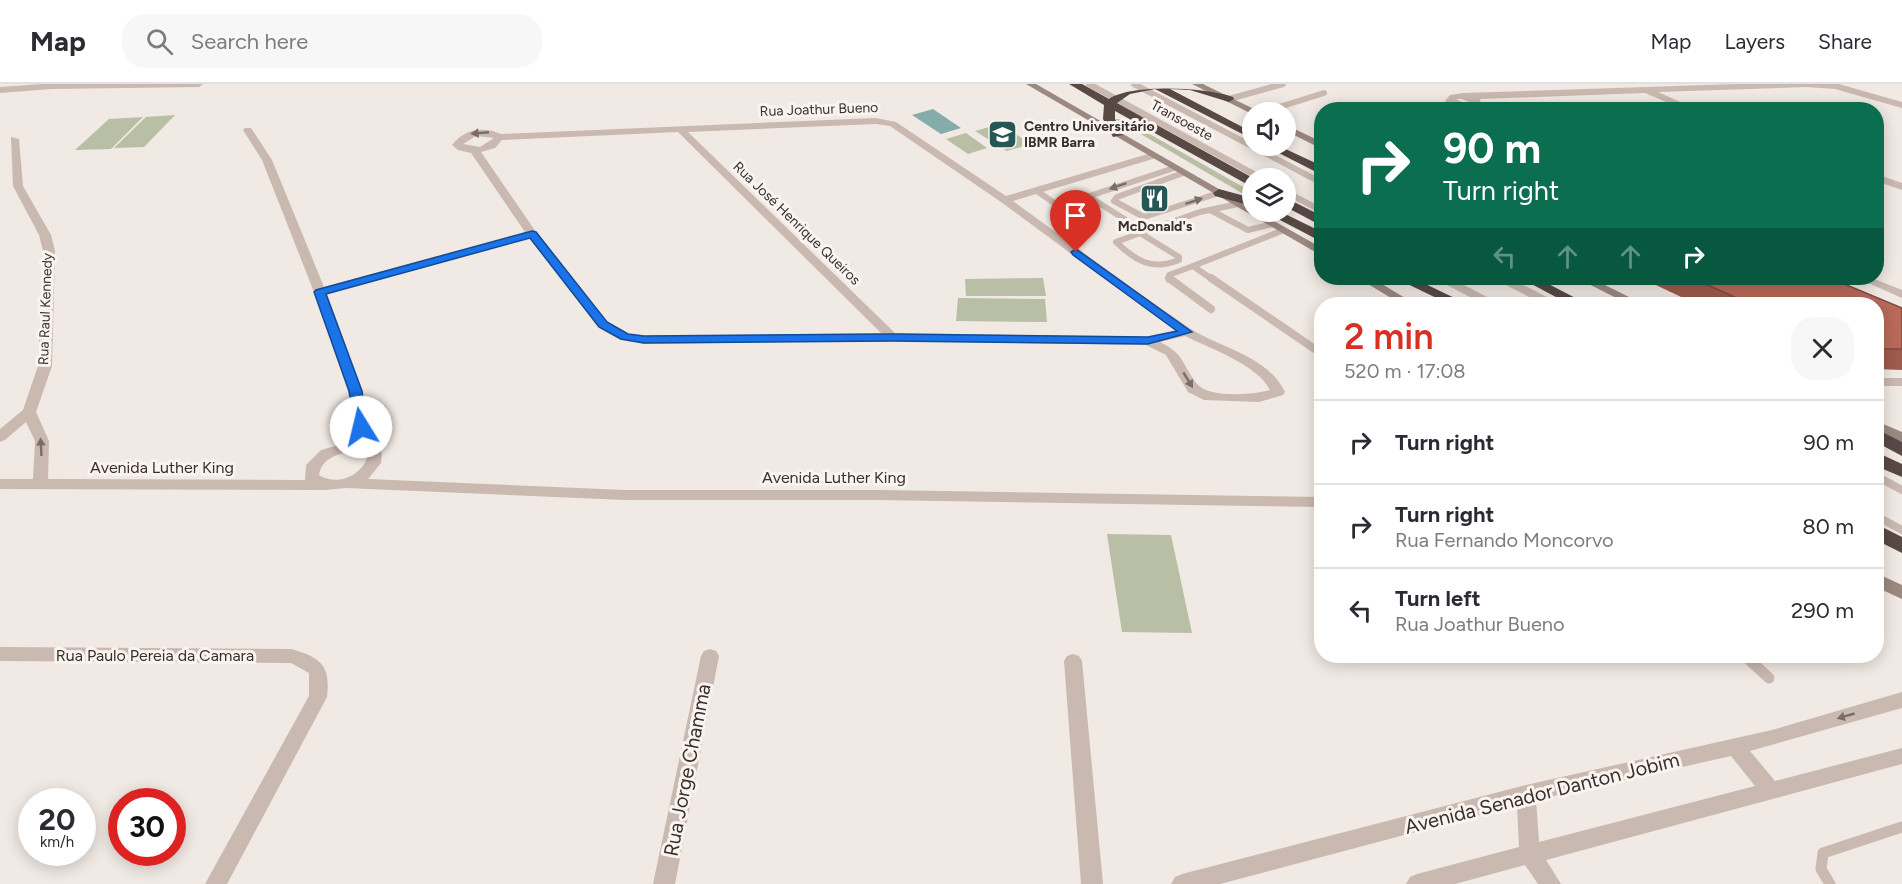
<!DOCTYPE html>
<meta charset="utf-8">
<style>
:root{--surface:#fff;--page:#f7f7f7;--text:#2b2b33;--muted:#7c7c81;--line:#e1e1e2;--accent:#d93025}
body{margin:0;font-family:Figtree,sans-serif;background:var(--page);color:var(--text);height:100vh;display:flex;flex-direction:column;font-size:22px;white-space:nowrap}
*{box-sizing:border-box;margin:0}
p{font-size:20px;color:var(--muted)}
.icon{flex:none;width:33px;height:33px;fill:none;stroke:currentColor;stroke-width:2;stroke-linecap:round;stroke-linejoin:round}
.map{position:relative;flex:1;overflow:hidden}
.details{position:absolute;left:1314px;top:213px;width:570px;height:366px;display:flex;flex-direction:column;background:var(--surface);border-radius:24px;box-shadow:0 3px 15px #0003}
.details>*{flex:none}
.guide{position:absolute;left:1314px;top:18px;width:570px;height:183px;border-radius:24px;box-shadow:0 3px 15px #0003;background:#0b6e4f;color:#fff;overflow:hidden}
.fabs{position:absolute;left:1242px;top:18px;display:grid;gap:12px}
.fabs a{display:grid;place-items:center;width:54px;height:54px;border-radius:50%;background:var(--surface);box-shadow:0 3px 15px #0003;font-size:30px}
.speed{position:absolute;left:18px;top:704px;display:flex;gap:12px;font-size:30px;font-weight:700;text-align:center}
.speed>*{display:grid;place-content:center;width:78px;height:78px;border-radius:50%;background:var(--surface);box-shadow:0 3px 15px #0003;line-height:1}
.speed small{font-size:15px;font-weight:400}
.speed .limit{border:9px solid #d22;background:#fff;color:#111}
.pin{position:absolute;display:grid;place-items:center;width:51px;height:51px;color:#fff;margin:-62px -26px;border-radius:50% 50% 50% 0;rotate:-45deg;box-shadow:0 0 6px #0007}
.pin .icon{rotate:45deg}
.me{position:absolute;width:66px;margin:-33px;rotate:351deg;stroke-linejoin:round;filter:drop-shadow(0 0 4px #0008)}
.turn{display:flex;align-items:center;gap:21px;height:126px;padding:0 30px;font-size:27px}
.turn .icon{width:78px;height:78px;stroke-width:2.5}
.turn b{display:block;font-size:42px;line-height:51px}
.lanes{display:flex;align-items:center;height:57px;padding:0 30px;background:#0003;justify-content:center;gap:30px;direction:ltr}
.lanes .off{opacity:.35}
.round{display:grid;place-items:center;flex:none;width:63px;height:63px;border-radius:24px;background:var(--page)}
.overview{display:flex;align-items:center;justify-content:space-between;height:102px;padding:0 30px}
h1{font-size:36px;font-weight:600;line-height:45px;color:var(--accent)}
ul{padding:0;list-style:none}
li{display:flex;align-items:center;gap:18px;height:84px;padding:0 30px;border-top:2px solid var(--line)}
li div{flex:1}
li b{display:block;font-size:22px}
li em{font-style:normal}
header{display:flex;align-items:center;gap:36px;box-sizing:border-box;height:84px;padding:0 30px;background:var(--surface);border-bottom:2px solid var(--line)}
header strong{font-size:28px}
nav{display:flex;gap:33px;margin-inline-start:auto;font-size:21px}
.search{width:420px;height:54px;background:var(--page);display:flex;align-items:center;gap:15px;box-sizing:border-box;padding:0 21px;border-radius:24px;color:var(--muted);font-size:22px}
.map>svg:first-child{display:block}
.green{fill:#b8bfa4}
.water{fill:#85abaa}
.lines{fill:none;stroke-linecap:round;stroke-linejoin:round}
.lane-far2{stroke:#c9b9b0;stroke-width:6}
.lane-far1{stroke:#c9b9b0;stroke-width:8}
.lane{stroke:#c9b9b0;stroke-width:11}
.street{fill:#c9b9b0;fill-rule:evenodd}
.secondary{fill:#9c8981;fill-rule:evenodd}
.highway{fill:#584945;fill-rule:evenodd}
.wall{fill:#9f5b4d}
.building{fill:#b96a5a;stroke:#824a3f;stroke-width:1.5}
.oneway{fill:#7a6d68}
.route{fill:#1a73e8;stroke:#114b97;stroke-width:1.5}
.labels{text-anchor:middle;stroke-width:6;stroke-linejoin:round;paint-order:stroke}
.far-street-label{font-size:14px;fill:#392f2d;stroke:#f9f4ef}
.far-poi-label{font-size:14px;font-weight:bold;fill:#392f2d;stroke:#f9f4ef;text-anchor:start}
.street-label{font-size:16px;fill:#392f2d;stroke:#f9f4ef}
.near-street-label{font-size:20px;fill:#392f2d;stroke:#f9f4ef}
</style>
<header>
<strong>Map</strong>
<div class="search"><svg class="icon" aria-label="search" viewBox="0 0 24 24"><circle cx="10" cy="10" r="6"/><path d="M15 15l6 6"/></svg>Search here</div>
<nav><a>Map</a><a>Layers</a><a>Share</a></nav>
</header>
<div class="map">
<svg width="1902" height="800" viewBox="0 0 1902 800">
<rect width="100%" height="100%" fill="#f1e9e3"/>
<g class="green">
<polygon points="175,31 144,63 114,64 146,33"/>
<polygon points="143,33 111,65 75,66 109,35"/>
<polygon points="1115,35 1123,35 1252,108 1252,115"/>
<polygon points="1000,40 1031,60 1007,67 975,47"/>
<polygon points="966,49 987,64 968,70 946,55"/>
<polygon points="1043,194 1046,212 966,212 965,195"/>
<polygon points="958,214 1045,215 1047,238 956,237"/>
<polygon points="1107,450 1171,451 1192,549 1122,548"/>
</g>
<polygon class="water" points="933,25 961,44 941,50 912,31"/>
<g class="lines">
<g class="lane-far2">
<polyline points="1089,0 1261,94"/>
<polyline points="1134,0 1322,99"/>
<polyline points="1229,15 1283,0"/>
<polyline points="1263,28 1324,9"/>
<polyline points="1183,89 1117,113 1114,117 1144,133 1219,109"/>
<polyline points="1037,107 1093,146"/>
<polyline points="1286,108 1322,127"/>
<polyline points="1088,112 1129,138"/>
<polyline points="1059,122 1174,84"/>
<polyline points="1212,127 1248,146 1273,140"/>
<path d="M1140 149 1179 173V176C1152 187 1136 177 1116 158Z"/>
<polyline points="1140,149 1200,128 1238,120"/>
<polyline points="1442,194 1445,196"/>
<polyline points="1501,194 1504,196"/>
<polyline points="1169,196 1169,191 1193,182"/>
<polyline points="1213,196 1193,182 1284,146"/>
</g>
<g class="lane-far1">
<polyline points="1169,194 1211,225"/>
<polyline points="1211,194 1322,270"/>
<polyline points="1442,194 1492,220"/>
<polyline points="1501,194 1552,220"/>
<polyline points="1876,298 1902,298"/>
<polyline points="1876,392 1902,406"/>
<polyline points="1876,432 1902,446"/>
</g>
<g class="lane">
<polyline points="1745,572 1769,594"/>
<polyline points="1830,800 1821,785 1823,769 1902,743"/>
</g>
<g class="street">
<polygon points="42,0 203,0 199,3 51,5 0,9 0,3"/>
<path d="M1737 0H1839L1902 18V24L1835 5 1807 3 1658 8 1698 26H1685L1645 9 1480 15 1482 23C1468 26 1457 26 1445 17L1450 11 1463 9ZM1456 15H1462L1474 20 1468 21Z"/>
<path d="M876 34 896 38 1006 112 1148 70H1156V74L1013 117C1071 159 1129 203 1188 243 1220 265 1266 270 1285 308L1283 311 1259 318 1204 316 1188 308 1166 271 1146 261 892 257 644 260 620 256 599 244 529 154 327 210 362 307 371 359 376 361 382 369 381 379 368 395 625 406H879L1322 413V423L879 416H625L346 404 325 406 0 405V395H33L35 357 26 338 5 356 0 358V345L23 326 38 282 43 167 39 151 13 102 11 53 19 55 23 102 51 151 55 167 52 282 36 328 49 357 48 395 305 396 306 381 321 366 356 356 348 307 314 208 262 76 243 46 245 44H251L272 76 324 203 525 148 471 69 458 66 452 61C464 45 483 42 501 50ZM876 40 890 42 1001 118 1176 247 1148 253 895 249 688 48ZM678 48 881 249 644 252 628 250 607 238 536 148 481 68 495 64 502 56ZM476 52 494 54 480 63 463 60ZM1185 252C1209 264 1258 281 1270 306 1254 311 1208 314 1197 300 1182 281 1185 270 1160 258ZM355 366 368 370C364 391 338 403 319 391 322 373 339 370 355 366Z"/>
<polygon points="1876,90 1902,99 1902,106 1876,97"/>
<polygon points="1857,194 1872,194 1902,206 1902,214"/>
<path d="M0 563 291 565C320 573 331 581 327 613L227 800H205L309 612V589L291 579 0 577Z"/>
<polygon points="710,565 716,567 719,572 675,800 653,800 701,572 704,567"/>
<polygon points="1073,570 1079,572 1082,577 1103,800 1081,800 1064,577 1067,572"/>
<path d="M1902 608V624L1750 667 1775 697 1902 664V680L1546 776 1561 800H1538L1525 781 1455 800H1406L1410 793 1417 790 1519 763 1517 721 1220 800H1171L1175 793 1182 790 1526 701 1772 646ZM1731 672 1755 702 1539 758 1536 716Z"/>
</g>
<g class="secondary">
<polygon points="1026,0 1036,0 1252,124 1252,128 1258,128 1322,164 1322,172"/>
<polygon points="1192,0 1203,0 1260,28 1252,30"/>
<polygon points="1286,41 1322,58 1322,65 1286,47"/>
<polygon points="1358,194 1372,194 1415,220 1401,220"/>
<polygon points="1577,194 1591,194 1643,220 1628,220"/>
<polygon points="1876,337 1902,348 1902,359 1876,347"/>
<polygon points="1876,489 1902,501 1902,515 1876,503"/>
</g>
<g class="highway">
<path d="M1069 0H1082L1109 15C1131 0 1204 3 1233 13L1234 15 1229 18 1190 6 1170 5 1252 48V55L1155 5 1130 10 1117 19 1253 94 1252 103 1115 27V35L1123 51 1113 53 1103 35 1104 21Z"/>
<polygon points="1265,62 1279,62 1322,82 1322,91"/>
<polygon points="1219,105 1252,114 1252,122 1215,112 1213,109"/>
<polygon points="1286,114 1322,132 1322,142 1286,123"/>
<polygon points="1265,128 1281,128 1322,148 1322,158"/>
<polygon points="1395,194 1413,194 1467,220 1449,220"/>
<polygon points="1520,194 1537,194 1587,220 1569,220"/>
<polygon points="1876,345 1902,358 1902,372 1876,358"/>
<polygon points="1876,368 1902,380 1902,393 1876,382"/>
<polygon points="1876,440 1902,453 1902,469 1876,456"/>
</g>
</g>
<polygon class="wall" points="1641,194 1816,194 1902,224 1902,286 1876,285 1876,220 1696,220"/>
<polygon class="building" points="1692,194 1816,194 1822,196 1826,194 1830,194 1902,224 1902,265 1876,265 1876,220 1750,220"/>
<defs><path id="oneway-solid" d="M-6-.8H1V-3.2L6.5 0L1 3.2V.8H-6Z" transform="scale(1.5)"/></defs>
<g class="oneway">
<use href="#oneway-solid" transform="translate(480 49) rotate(175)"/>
<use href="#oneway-solid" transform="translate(1118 102) rotate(161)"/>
<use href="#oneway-solid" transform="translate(1194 117) rotate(-18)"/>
<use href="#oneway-solid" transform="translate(1188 296) rotate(59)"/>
<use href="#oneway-solid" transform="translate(41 363) rotate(-93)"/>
<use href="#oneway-solid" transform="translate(1846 632) rotate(164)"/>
</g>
<polygon class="route" points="532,147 536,148 607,238 628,250 644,252 892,250 1148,253 1177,247 1073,171 1071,168 1076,165 1192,248 1148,260 892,257 644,259 621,255 599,243 530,154 326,210 362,307 367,343 361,347 357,346 349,307 314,208 316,206"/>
<defs>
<symbol id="university-square" viewBox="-11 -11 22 22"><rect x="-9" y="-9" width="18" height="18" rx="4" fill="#265655" stroke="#f9f4ef"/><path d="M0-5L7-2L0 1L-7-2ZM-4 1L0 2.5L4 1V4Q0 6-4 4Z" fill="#fff"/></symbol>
<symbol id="restaurant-square" viewBox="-11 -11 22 22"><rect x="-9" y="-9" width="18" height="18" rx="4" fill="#265655" stroke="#f9f4ef"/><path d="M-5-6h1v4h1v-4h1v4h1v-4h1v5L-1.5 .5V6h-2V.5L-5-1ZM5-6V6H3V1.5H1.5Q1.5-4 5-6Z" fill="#fff"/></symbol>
</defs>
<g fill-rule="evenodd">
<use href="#university-square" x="986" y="34" width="33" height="33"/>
<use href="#restaurant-square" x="1138" y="98" width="33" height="33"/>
</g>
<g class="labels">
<g class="far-street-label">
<text transform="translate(819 25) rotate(-2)" y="5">Rua Joathur Bueno</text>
<text transform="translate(1182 36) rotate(29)" y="5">Transoeste</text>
<text transform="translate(797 139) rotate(44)" y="5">Rua José Henrique Queiros</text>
<text transform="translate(45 225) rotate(-88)" y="5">Rua Raul Kennedy</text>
</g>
<g class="far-poi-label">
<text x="1024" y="47">Centro Universitário<tspan x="1024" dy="16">IBMR Barra</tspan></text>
<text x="1155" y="147" text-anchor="middle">McDonald's</text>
</g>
<g class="street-label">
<text x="162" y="389">Avenida Luther King</text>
<text x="834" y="399">Avenida Luther King</text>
<text x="155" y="577">Rua Paulo Pereia da Camara</text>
</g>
<g class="near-street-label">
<text transform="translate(687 686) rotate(-79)" y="7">Rua Jorge Chamma</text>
<text transform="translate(1542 709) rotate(-14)" y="7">Avenida Senador Danton Jobim</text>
</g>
</g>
</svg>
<div class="fabs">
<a><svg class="icon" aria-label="sound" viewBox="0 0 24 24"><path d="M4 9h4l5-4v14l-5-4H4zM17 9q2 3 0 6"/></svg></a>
<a><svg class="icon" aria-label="layers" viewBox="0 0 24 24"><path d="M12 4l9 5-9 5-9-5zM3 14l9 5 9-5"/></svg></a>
</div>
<div class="speed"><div>20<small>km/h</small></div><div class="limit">30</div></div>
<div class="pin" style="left:1076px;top:168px;background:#d93025"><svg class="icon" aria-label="arrive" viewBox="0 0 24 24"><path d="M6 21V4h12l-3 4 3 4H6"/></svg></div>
<svg class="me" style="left:361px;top:343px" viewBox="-20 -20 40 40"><circle r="19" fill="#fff"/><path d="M0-13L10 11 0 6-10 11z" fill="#1a73e8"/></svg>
<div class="guide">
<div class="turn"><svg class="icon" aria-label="right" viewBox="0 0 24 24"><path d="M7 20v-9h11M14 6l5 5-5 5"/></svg><div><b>90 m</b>Turn right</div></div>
<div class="lanes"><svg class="icon off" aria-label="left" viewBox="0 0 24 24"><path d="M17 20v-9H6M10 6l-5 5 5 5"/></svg><svg class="icon off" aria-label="ahead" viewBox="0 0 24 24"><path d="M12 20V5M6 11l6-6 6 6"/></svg><svg class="icon off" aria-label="ahead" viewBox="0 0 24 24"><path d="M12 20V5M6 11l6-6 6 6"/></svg><svg class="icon" aria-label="right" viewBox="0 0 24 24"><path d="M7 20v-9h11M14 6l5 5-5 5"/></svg></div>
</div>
<section class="details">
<div class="overview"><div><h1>2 min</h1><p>520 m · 17:08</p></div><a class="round"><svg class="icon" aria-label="close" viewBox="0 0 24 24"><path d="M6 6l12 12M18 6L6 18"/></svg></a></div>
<ul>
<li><svg class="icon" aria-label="right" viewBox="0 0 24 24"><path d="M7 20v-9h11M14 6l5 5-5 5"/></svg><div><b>Turn right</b></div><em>90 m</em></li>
<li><svg class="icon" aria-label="right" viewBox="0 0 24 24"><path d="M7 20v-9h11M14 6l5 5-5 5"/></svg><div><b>Turn right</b><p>Rua Fernando Moncorvo</p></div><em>80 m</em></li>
<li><svg class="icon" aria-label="left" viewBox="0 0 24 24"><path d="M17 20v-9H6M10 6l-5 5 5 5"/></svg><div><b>Turn left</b><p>Rua Joathur Bueno</p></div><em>290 m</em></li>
</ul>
</section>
</div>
